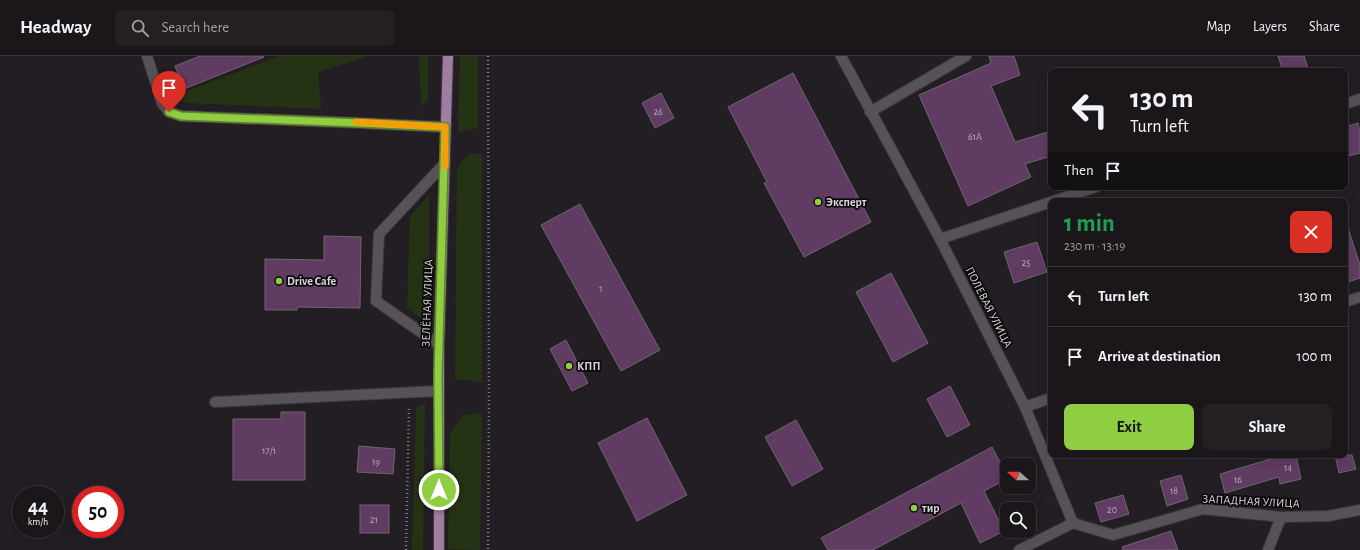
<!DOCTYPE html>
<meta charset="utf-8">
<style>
:root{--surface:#1a161a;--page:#231f23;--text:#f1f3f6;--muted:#9f9fa2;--line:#383539;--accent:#8fcd42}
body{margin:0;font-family:"Alegreya Sans",sans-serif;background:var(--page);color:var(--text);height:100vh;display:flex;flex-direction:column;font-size:15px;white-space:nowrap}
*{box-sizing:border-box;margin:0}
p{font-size:13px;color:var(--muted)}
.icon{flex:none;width:22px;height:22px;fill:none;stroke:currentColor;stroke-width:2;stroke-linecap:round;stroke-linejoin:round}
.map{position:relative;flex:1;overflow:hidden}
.side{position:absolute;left:1048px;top:142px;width:300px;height:260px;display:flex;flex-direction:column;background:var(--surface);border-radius:8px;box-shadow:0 4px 16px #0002,0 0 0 1px var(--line)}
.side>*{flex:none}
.top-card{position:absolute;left:1048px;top:12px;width:300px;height:122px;border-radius:8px;box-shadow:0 4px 16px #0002,0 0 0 1px var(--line);background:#1a161a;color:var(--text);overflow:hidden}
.needle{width:26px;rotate:290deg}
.fabs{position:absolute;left:1000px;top:402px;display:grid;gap:8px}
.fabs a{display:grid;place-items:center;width:36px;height:36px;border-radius:8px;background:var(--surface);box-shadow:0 4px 16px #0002,0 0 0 1px var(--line);font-size:20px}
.speed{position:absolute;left:12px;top:430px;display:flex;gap:8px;font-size:20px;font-weight:700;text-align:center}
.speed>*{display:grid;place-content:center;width:52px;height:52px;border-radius:50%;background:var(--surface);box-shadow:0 4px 16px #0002,0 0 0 1px var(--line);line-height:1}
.speed small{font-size:10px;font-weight:400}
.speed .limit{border:6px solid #d22;background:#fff;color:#111}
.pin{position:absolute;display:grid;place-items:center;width:34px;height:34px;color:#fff;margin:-41px -17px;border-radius:50% 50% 50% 0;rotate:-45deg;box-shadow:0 0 4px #0007}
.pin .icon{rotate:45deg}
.me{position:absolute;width:44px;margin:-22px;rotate:0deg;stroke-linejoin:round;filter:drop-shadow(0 0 3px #0008)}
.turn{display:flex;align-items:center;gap:14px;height:84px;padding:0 16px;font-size:18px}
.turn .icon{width:52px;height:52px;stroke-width:2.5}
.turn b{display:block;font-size:28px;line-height:34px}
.then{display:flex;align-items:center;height:38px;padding:0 16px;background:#0003;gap:8px;font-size:15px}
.round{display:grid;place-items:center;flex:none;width:42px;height:42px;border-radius:8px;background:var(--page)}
.headline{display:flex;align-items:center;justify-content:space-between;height:68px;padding:0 16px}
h1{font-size:24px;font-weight:700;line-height:30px;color:#1e9e55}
.cta{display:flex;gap:8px;margin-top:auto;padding:8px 16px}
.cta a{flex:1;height:46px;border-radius:8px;background:var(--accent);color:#111;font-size:16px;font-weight:700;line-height:46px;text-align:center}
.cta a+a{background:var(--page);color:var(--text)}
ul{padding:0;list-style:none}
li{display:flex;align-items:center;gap:12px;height:60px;padding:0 16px;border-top:1px solid var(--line)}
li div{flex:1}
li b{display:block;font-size:15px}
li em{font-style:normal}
header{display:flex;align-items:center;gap:24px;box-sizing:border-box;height:56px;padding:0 20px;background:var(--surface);border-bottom:1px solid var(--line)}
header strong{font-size:19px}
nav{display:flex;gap:22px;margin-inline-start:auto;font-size:14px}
.search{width:280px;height:36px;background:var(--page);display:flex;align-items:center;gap:10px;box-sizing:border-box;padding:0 14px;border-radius:8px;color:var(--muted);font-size:15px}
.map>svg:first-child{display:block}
.green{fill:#253315}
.building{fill:#603c62;stroke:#6d676d}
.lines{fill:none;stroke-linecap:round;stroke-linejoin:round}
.minor-casing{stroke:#3d393d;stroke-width:12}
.major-casing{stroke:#3d393d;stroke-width:12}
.path{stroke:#817d81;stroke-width:2.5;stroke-dasharray:1 3;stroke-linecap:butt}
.minor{stroke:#575258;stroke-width:10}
.major{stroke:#9f7da1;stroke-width:10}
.route-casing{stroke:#5d852b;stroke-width:10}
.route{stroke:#8fcd42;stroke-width:7}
.slow{stroke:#f59e0b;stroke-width:7}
.poi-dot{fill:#8fcd42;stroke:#0b090b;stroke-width:1.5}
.labels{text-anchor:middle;stroke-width:3.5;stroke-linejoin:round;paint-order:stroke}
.number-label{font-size:10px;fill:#baafba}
.poi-label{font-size:12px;font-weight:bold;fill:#d8d5d8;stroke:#0b090b;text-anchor:start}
.street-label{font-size:12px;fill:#d8d5d8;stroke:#0b090b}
</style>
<header>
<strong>Headway</strong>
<div class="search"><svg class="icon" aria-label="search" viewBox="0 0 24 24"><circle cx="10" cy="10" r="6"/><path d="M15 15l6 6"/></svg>Search here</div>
<nav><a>Map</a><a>Layers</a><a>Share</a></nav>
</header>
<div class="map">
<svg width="1360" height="494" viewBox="0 0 1360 494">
<rect width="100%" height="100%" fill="#231e23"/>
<g class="green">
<polygon points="280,0 369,0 318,16 321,53 186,47 176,39"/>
<polygon points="419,0 428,0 428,45 421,50"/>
<polygon points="460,0 478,0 478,72 458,76"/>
<polygon points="469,98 482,98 482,326 455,323 457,112"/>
<polygon points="429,139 429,268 407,252 410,161"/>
<polygon points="425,347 423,494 412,494 416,352"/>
<polygon points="482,357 480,494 448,493 450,377 463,359"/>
</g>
<g class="building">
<polygon points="200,0 263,0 264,1 184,33 175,10"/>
<polygon points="989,0 1014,0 1020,19 991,30 1015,86 1051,75 1051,100 1025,108 1031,121 968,150 919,39 991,7"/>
<polygon points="1278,0 1304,0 1309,15 1283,15"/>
<polygon points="793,17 871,166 804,201 764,127 767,126 728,51"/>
<polygon points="661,37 674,62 655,72 642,47"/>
<polygon points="1358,67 1360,76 1360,97 1345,101 1345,71"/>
<polygon points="580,148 660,294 621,315 541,169"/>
<polygon points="1348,172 1360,209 1360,222 1345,227 1345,173"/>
<polygon points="324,180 361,181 360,252 297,251 297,254 265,254 265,203 324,204"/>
<polygon points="1037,186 1047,216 1014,227 1004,196"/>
<polygon points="891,217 928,287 893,306 856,236"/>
<polygon points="566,284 588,327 572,335 550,293"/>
<polygon points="950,330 970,369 947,381 927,343"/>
<polygon points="281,356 305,356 305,424 233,424 233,363 281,363"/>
<polygon points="647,362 687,439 637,465 598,387"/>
<polygon points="796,364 823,413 792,430 765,381"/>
<polygon points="359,390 395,393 393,418 357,416"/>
<polygon points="992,391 1007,419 1007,423 984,435 1004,475 980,487 961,447 873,494 828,494 821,482"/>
<polygon points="1274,399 1296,399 1301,423 1280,428 1279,421 1225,437 1220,418 1274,402"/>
<polygon points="1335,399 1352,399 1356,413 1339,417"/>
<polygon points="1181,419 1188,443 1167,450 1160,425"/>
<polygon points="1123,439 1129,458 1101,466 1095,447"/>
<rect x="360" y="449" width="29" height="28"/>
<polygon points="1171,475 1178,494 1123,494 1122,491"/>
</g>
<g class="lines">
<defs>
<g id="minor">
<polyline points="147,0 162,47 169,56 181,60 360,67 445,71"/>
<polyline points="841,0 940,183 1025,351 1073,467 1019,494"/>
<polyline points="1345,48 1360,43"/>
<polyline points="870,56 966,0"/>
<polyline points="1054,145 1096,131"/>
<polyline points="940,183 1051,146"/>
<polyline points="1345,246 1360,241"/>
<polyline points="439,289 376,245 379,178 445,107"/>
<polyline points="215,346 438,335"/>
<polyline points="1025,351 1051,342"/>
<polyline points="1073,467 1113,479 1203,453 1281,461 1328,460 1360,454"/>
<polyline points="1268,494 1281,461"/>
</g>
<polyline id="major" points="439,494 439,289 448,0"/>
</defs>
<use href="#minor" class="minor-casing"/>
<use href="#major" class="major-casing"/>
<g class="path">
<polyline points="488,0 489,344 488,494"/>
<polyline points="406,494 409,351"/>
</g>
<use href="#minor" class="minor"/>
<use href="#major" class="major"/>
</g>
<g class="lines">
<defs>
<polyline id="route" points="169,56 181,60 360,67 445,71 438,320 439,434"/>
</defs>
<use href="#route" class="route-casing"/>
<use href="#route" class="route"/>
<polyline class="slow" points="356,66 445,71 445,110"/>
</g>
<g class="poi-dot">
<circle cx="818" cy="146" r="4"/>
<circle cx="279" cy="225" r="4"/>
<circle cx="569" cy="310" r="4"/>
<circle cx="914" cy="452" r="4"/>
</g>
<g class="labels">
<g class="number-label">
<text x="658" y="59">26</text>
<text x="975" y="84">61А</text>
<text x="1026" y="210">25</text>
<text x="601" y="236">1</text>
<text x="269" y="398">17/1</text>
<text x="376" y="409">19</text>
<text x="1288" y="415">14</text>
<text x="1238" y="427">16</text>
<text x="1174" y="438">18</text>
<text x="1112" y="457">20</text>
<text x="374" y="467">21</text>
</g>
<g class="poi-label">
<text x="826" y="150">Эксперт</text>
<text x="287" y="229">Drive Cafe</text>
<text x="577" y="314">КПП</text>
<text x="922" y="456">тир</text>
</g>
<g class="street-label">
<text transform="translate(427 247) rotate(-88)" y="4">ЗЕЛЁНАЯ УЛИЦА</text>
<text transform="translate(989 251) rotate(63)" y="4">ПОЛЕВАЯ УЛИЦА</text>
<text transform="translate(1251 445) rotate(3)" y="4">ЗАПАДНАЯ УЛИЦА</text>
</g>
</g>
</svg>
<div class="fabs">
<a><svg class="needle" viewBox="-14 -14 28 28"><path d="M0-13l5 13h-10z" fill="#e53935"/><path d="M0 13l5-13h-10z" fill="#9f9fa2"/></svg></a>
<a><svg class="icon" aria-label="search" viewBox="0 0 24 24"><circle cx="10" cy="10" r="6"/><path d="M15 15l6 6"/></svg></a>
</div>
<div class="speed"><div>44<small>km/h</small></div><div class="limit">50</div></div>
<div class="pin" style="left:169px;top:56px;background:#d93025"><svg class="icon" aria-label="arrive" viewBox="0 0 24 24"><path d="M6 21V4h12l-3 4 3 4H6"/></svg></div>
<svg class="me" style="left:439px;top:434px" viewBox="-20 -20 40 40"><circle r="17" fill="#8fcd42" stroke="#fff" stroke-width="3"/><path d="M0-11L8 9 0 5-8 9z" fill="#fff"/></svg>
<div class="top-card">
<div class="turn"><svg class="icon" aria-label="left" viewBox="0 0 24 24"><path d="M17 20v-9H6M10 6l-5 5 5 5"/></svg><div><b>130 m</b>Turn left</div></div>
<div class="then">Then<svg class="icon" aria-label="arrive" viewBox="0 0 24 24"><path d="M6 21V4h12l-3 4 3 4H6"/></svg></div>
</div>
<section class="side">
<div class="headline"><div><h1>1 min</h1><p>230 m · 13:19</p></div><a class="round" style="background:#d93025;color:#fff"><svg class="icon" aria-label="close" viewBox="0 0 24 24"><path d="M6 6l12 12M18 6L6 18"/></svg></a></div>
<ul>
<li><svg class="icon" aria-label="left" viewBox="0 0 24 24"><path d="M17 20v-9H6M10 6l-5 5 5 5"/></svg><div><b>Turn left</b></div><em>130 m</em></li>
<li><svg class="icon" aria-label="arrive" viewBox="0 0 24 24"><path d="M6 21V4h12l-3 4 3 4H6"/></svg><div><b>Arrive at destination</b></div><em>100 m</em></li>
</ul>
<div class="cta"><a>Exit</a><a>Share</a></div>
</section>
</div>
